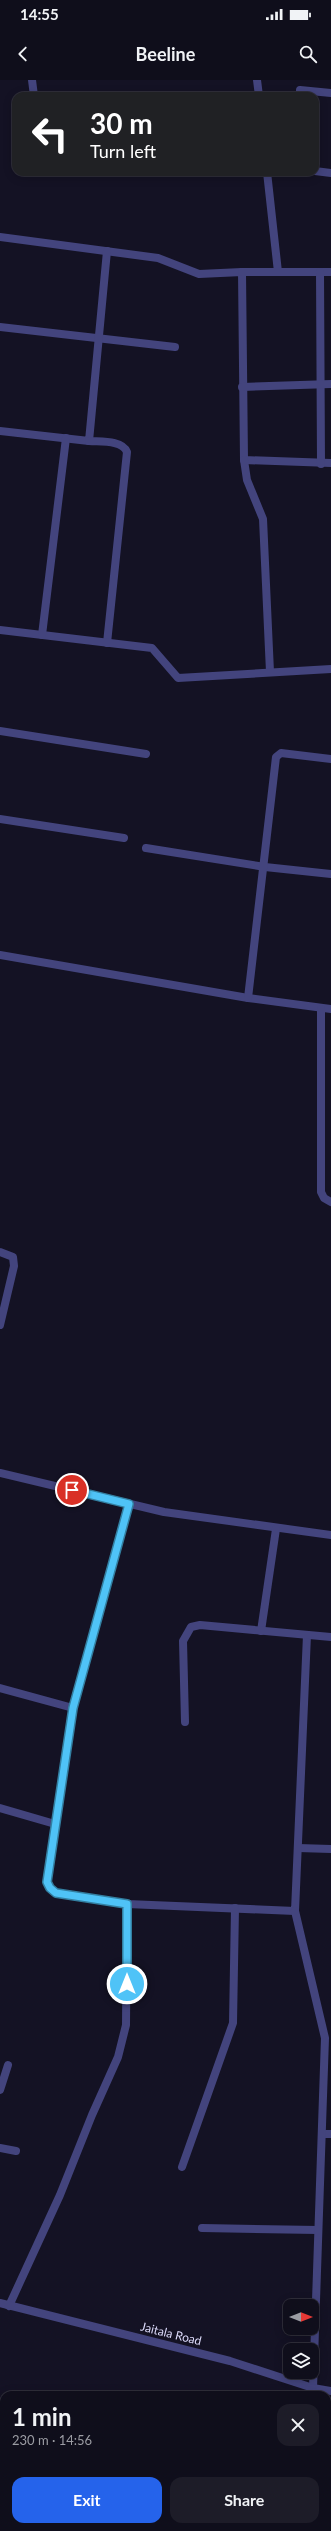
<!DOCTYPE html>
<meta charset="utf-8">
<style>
:root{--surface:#0f0e1b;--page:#1d1c28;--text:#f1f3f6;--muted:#9b9ca3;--line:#2f2e3a;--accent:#2563eb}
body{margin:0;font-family:Lato,sans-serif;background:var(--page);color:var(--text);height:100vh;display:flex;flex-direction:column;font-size:15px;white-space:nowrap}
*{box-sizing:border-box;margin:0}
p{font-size:13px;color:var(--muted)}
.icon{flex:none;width:22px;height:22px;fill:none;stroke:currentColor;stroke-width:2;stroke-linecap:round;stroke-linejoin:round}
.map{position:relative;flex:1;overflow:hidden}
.side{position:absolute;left:0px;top:2311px;width:331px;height:140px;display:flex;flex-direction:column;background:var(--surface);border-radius:12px 12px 0 0;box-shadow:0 2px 10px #0003,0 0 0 1px var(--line)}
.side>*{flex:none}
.banner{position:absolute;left:12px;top:12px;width:307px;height:84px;border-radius:12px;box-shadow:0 2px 10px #0003,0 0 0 1px var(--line);background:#202124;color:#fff;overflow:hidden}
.needle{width:26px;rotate:90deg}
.controls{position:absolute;left:283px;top:2219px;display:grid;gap:8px}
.controls a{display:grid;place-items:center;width:36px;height:36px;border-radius:8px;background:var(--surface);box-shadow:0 2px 10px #0003,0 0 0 1px var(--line);font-size:20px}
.pin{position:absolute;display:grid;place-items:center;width:34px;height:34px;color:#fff;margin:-17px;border:2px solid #fff;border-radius:50%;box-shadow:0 1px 4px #0007}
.me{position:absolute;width:44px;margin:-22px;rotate:0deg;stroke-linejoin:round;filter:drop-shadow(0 0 3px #0008)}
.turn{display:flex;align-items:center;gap:14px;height:84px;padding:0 12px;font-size:18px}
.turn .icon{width:52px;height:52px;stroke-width:2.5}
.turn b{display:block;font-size:28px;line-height:34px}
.round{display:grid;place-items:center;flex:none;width:42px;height:42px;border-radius:12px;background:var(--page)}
.summary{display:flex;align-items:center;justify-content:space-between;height:68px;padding:0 12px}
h1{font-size:24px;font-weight:700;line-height:30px}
.action{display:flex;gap:8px;margin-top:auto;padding:8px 12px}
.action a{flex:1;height:46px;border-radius:12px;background:var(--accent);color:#fff;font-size:16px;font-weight:700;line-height:46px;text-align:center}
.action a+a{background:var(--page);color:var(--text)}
.status{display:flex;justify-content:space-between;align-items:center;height:28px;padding:0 20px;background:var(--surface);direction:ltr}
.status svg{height:11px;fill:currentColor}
header{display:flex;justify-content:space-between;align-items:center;height:52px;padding:0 12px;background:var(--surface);font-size:18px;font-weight:700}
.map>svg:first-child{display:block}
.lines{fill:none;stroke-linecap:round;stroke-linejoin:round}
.service{stroke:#43447d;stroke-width:8}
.minor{stroke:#43447d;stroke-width:8}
.tertiary{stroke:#43447d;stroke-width:8}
.route-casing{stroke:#337fa1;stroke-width:10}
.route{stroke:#4fc3f7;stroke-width:7}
.labels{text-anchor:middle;stroke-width:4;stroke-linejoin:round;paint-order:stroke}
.street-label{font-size:12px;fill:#dcdafa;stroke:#141224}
</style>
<div class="status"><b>14:55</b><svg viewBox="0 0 49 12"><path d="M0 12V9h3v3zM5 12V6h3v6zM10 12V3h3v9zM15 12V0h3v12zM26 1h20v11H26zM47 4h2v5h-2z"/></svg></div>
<header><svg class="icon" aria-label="back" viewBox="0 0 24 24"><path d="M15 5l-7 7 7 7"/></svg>Beeline<svg class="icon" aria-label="search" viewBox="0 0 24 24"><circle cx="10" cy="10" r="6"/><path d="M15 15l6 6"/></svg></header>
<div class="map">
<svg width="331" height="2451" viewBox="0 0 331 2451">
<rect width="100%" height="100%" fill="#141224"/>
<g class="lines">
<g class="service">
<polyline points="298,1768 331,1769"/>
<polyline points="322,2054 331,2054"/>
<polyline points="202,2148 318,2150"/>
</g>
<g class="minor">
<polyline points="32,0 34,16"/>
<polyline points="257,0 259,16"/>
<polyline points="300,10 331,13"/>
<polyline points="315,91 331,93"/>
<polyline points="267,92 278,192"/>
<polyline points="0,157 158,178 199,194 242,192 244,380 331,383"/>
<polyline points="242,192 331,192"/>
<polyline points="320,192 321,384"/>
<polyline points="0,247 175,267"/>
<polyline points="242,307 331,304"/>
<polyline points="0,351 89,361 107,171"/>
<path d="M89 361C101 362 122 360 127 372L107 563"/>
<polyline points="244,380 247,400 263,439 270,592"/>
<polyline points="0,550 152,568 178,598 331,589"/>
<polyline points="42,555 66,358"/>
<polyline points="0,651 146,674"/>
<polyline points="0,739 124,758"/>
<polyline points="146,768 265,787 331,794"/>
<polyline points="0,875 248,918 331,929"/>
<polyline points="248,918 276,677 281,673 331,679"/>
<polyline points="321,929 321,1112 324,1118 331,1122"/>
<polyline points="0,1172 13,1177 14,1186 0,1245"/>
<polyline points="0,1393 164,1432 331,1455"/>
<polyline points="129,1424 73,1628 47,1801 50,1808 57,1813 127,1824 295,1831 307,1555"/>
<polyline points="261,1551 276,1449"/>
<polyline points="0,1608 73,1628"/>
<polyline points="185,1642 183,1561 191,1547 200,1545 331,1557"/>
<polyline points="0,1728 55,1744"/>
<polyline points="295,1831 325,1958 313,2308"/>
<polyline points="0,2010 8,1985"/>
<polyline points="0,2068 16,2071"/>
<polyline points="182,2087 233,1943 235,1828"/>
<polyline points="9,2226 60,2115 92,2035 118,1977 126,1945 127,1824"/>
</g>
<polyline class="tertiary" points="0,2223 230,2281 313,2308 331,2311"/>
</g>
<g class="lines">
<defs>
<polyline id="route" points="72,1410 129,1424 73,1628 47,1802 50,1808 56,1813 127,1824 127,1904"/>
</defs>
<use href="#route" class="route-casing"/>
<use href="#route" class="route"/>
</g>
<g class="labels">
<g class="street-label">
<text transform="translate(171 2254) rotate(14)" y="4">Jaitala Road</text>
</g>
</g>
</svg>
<div class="controls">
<a><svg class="needle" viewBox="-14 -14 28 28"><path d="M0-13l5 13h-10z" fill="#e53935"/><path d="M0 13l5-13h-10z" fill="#9b9ca3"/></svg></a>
<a><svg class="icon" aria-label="layers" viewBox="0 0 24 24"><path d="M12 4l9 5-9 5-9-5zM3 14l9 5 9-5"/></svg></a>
</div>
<div class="pin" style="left:72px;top:1410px;background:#d93025"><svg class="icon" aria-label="arrive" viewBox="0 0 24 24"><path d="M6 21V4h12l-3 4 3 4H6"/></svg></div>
<svg class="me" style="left:127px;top:1904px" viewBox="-20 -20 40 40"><circle r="17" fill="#4fc3f7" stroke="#fff" stroke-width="3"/><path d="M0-11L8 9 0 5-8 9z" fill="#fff"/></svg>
<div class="banner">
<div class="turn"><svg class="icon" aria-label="left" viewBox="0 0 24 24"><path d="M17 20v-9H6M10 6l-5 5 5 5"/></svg><div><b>30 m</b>Turn left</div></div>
</div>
<section class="side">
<div class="summary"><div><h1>1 min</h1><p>230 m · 14:56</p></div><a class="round"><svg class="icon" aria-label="close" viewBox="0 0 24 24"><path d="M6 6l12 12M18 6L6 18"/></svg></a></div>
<div class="action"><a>Exit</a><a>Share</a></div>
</section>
</div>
